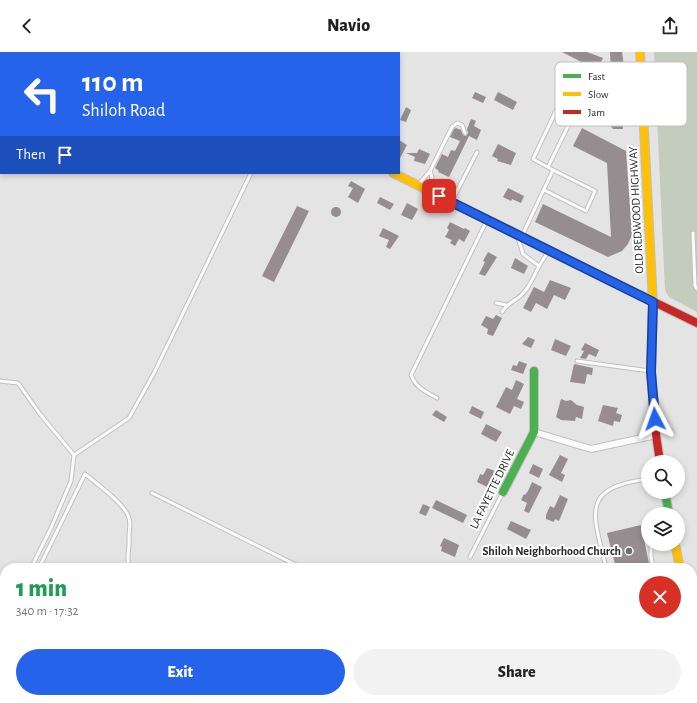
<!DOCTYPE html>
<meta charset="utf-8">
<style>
:root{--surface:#fff;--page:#f2f2f2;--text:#222;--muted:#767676;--accent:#2563eb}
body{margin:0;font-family:"Alegreya Sans",sans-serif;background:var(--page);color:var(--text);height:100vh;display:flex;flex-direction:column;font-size:15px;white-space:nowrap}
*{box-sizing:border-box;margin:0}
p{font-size:13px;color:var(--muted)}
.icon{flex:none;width:22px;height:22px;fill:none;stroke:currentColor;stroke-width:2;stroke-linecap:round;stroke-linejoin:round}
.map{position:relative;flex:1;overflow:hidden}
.side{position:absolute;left:0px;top:511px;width:697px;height:140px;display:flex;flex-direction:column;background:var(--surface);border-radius:16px 16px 0 0;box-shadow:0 2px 6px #0003}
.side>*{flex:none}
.guide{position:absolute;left:0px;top:0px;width:400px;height:122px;box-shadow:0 2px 6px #0003;background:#2563eb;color:#fff;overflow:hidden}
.buttons{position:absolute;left:641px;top:403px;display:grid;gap:8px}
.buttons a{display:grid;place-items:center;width:44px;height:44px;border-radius:50%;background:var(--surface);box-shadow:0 2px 6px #0003;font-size:20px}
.pin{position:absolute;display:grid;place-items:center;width:34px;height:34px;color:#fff;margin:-17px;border-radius:8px;box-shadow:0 2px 6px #0006}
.me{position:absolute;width:44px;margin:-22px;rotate:356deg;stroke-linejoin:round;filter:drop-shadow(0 0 3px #0008)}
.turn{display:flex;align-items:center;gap:14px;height:84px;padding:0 16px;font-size:18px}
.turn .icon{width:52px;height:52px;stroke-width:2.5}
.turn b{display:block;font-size:28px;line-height:34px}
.then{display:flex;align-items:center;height:38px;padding:0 16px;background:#0003;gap:8px;font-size:15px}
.round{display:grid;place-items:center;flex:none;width:42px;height:42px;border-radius:21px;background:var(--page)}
.head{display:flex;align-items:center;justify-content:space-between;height:68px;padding:0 16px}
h1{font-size:24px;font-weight:800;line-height:30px;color:#1e9e55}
.button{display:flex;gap:8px;margin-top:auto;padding:8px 16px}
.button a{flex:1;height:46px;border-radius:24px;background:var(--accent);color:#fff;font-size:16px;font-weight:800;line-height:46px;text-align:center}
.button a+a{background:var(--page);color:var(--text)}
header{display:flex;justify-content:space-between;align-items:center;height:52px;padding:0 16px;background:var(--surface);font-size:18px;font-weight:800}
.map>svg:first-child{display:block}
.green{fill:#c4ccbd}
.building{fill:#968d91}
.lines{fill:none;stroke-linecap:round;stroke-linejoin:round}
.lane-casing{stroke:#bfc0c0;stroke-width:5}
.street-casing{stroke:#bfc0c0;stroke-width:8}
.fast-casing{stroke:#bfc0c0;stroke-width:10}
.slow-casing{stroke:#bfc0c0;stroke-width:10}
.jam-casing{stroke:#bfc0c0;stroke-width:10}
.lane{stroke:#fbfbfb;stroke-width:3}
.street{stroke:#fbfbfb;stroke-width:6}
.fast{stroke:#4caf50;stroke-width:8}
.slow{stroke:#ffc107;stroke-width:8}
.jam{stroke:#c62828;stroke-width:8}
.route-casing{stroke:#184099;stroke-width:10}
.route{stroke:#2563eb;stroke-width:7}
.poi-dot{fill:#6b6c6c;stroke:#fff;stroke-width:1.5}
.labels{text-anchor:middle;stroke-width:4;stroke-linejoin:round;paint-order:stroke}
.street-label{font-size:12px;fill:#2a2b2b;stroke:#fff}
.poi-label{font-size:12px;font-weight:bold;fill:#2a2b2b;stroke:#fff;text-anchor:end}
.key{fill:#fff;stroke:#bfbfbf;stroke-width:1}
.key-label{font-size:11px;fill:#2a2b2b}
</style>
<header><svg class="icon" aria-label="back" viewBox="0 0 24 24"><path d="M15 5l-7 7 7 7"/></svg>Navio<svg class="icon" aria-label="share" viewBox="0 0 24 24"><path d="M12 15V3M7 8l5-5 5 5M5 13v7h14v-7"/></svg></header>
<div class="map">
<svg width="697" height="651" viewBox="0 0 697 651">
<rect width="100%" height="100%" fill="#e4e4e5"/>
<polygon class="green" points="654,0 697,0 697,260 669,245 665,238"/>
<g class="building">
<polygon points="562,0 587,0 603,6 597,18"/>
<polygon points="610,0 622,0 625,22 611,22"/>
<polygon points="581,36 622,57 623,77 613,77 609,72 572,54"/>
<polygon points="475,40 486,45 483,51 472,46"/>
<polygon points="498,40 517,50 513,58 494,48"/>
<polygon points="406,55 411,58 406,70 400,68"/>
<polygon points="471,67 476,69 474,74 481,78 477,88 469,84 449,125 438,120 439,119 435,116 442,102 448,105 451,98 455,99 460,89 450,85 454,77 456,76 461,78 463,83 466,84 468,81 467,77"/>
<polygon points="582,76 626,99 632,183 628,192 622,199 608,205 535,170 543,152 611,185 607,111 573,94"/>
<polygon points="399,88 407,93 399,108"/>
<polygon points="498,92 516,101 511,113 497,109 498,107 492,104"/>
<polygon points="419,97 430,102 425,112 414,109 415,105 406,101 417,101"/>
<polygon points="351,129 365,137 358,151 348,145 353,136 348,134"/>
<polygon points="508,136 524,144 521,151 512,147 511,149 503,145"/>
<polygon points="380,145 394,152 390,158 377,151"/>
<polygon points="407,151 418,157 412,168 401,163"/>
<polygon points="297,154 309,159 274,230 262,224"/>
<circle cx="336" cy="160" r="5"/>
<polygon points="450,170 464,177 465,176 470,179 464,190 459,187 455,194 450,191 452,188 445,185 449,178 447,176"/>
<polygon points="383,176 399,184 390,197 386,195 389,188 379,184"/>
<polygon points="488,200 497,205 485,224 479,222 485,210 483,209"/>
<polygon points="515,206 528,214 524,222 511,216"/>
<polygon points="550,228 571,236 565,248 554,243 547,257 536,251 531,260 523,256 534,235 544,240"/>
<polygon points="496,263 502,266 493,284 487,282 488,277 481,273 486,264 493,267"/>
<polygon points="528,285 535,288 531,296 522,292"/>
<polygon points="555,287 571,294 566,304 551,298"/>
<polygon points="585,291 599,298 596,305 589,302 586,307 580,306 584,299 581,298"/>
<polygon points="519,309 527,312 523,322 511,318 513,313 517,314"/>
<polygon points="574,312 593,316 592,323 587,322 585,332 570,330"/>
<polygon points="516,328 524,332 517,347 524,350 521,357 514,354 510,362 496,355 506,335 512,338"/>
<polygon points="561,347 566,349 571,348 577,353 584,355 582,367 576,365 575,369 561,368 556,365"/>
<polygon points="603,353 618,356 616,361 622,363 620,370 614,369 613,374 598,369"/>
<polygon points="472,354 484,360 481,367 469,361"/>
<polygon points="436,358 447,365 444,370 432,363"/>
<polygon points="486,372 502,380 496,390 481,382"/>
<polygon points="560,403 568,407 561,421 565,423 562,430 549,423"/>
<polygon points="533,412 543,417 539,426 529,421"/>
<polygon points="487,416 495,419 487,435 477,430 480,422 483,423"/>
<polygon points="532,430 542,435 529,461 524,459 527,451 521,448 524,442 525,443 528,439"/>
<polygon points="560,443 568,447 559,469 555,467 554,470 546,467 546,463 550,454 554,456"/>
<polygon points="436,448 467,463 463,471 432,456"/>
<polygon points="423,452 430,455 426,464 419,461"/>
<polygon points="511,469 531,478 526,487 507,477"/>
<polygon points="641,473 650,516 616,516 607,481"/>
<polygon points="444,486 459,493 455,505 441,499 442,495 440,494"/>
</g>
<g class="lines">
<defs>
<g id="lane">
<polyline points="271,1 272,0"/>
<polyline points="314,1 314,0"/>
<polyline points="329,1 329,0"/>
<polyline points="389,1 390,0"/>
<polyline points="548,115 571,68 555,60"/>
<polyline points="419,132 430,119 452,75 457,71 462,73 465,81"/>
<polyline points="428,138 432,125 430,119"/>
<polyline points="544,138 586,159 595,139 553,118"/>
<polyline points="452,149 477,100"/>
<polyline points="693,181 695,234 697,237"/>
<polyline points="522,184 553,118 533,107 573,23 642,55"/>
<polyline points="539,214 548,200"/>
<polyline points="496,251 506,253"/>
<path d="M502 260C508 249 518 249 525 239 531 232 535 222 539 214L523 202 518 186"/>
<polyline points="577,309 650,319"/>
<polyline points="0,329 18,331 40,362 74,403 71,429 51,476 31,516"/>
<path d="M437 346C426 340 416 336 411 323L487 168"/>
<polyline points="74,403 129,366 154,321 251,121"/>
<polyline points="152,441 302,516"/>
<polyline points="651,492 651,504 653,516"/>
<polyline points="470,505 503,440"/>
<path d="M39 516 85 422C97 432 125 452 129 466 131 472 129 480 129 485 130 498 126 502 129 516"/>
<path d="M606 516C594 463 578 436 648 427"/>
<polyline points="0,578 5,568"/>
<polyline points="0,594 5,584"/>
<polyline points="692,635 697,634"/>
<polyline points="253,646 261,651"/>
<polyline points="554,646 564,651"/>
<polyline points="612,646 612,651"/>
<polyline points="679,646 679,651"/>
<polyline points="494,651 496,646"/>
</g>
<polyline id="street" points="534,380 591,397 656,383"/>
<g id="fast">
<polyline points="130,0 132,1"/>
<polyline points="503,440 534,380 534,319"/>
<polyline points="665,440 669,462"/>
<polyline points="692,578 697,605"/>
</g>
<g id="slow">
<polyline points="160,0 162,1"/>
<polyline points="640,0 653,252"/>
<polyline points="393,121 599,223"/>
<polyline points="675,492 680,516"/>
</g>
<g id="jam">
<polyline points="599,223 697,271"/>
<polyline points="653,252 651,320 656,383 660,410"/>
</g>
</defs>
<use href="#lane" class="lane-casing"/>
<use href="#street" class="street-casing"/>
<use href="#fast" class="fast-casing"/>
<use href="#slow" class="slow-casing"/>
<use href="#jam" class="jam-casing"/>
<use href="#lane" class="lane"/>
<use href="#street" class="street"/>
<use href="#fast" class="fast"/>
<use href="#slow" class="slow"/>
<use href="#jam" class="jam"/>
</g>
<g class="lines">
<defs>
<polyline id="route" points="439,144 653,250 651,320 655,367"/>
</defs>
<use href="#route" class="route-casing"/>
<use href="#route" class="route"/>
</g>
<circle class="poi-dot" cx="629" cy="499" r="4"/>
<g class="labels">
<g class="street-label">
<text transform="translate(636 158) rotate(-93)" y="4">OLD REDWOOD HIGHWAY</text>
<text transform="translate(492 437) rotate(-64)" y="4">LA FAYETTE DRIVE</text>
</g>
<g class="poi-label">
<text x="621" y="503">Shiloh Neighborhood Church</text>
</g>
</g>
<rect x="555" y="10" width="132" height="64" rx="6" class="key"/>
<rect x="563" y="22" width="18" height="4" fill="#4caf50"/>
<rect x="563" y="40" width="18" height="4" fill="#ffc107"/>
<rect x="563" y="58" width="18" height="4" fill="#c62828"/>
<g class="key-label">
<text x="588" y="28">Fast</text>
<text x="588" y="46">Slow</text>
<text x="588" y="64">Jam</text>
</g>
</svg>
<div class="buttons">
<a><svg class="icon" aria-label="search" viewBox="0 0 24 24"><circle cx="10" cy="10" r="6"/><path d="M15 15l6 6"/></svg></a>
<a><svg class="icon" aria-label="layers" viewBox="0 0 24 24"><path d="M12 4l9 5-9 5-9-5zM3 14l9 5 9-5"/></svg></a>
</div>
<div class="pin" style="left:439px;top:144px;background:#d93025"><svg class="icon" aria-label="arrive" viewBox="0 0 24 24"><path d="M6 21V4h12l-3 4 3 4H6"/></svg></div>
<svg class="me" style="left:655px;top:367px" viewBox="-20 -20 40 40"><path d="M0-17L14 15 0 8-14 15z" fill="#2563eb" stroke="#fff" stroke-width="4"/></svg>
<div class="guide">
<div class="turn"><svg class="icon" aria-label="left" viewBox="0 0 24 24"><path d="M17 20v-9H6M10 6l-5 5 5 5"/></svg><div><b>110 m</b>Shiloh Road</div></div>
<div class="then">Then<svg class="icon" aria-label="arrive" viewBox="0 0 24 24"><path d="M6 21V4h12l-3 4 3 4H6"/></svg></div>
</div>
<section class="side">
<div class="head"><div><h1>1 min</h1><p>340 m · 17:32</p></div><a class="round" style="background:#d93025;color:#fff"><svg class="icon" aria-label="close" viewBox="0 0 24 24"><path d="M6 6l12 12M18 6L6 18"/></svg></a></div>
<div class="button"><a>Exit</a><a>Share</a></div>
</section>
</div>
